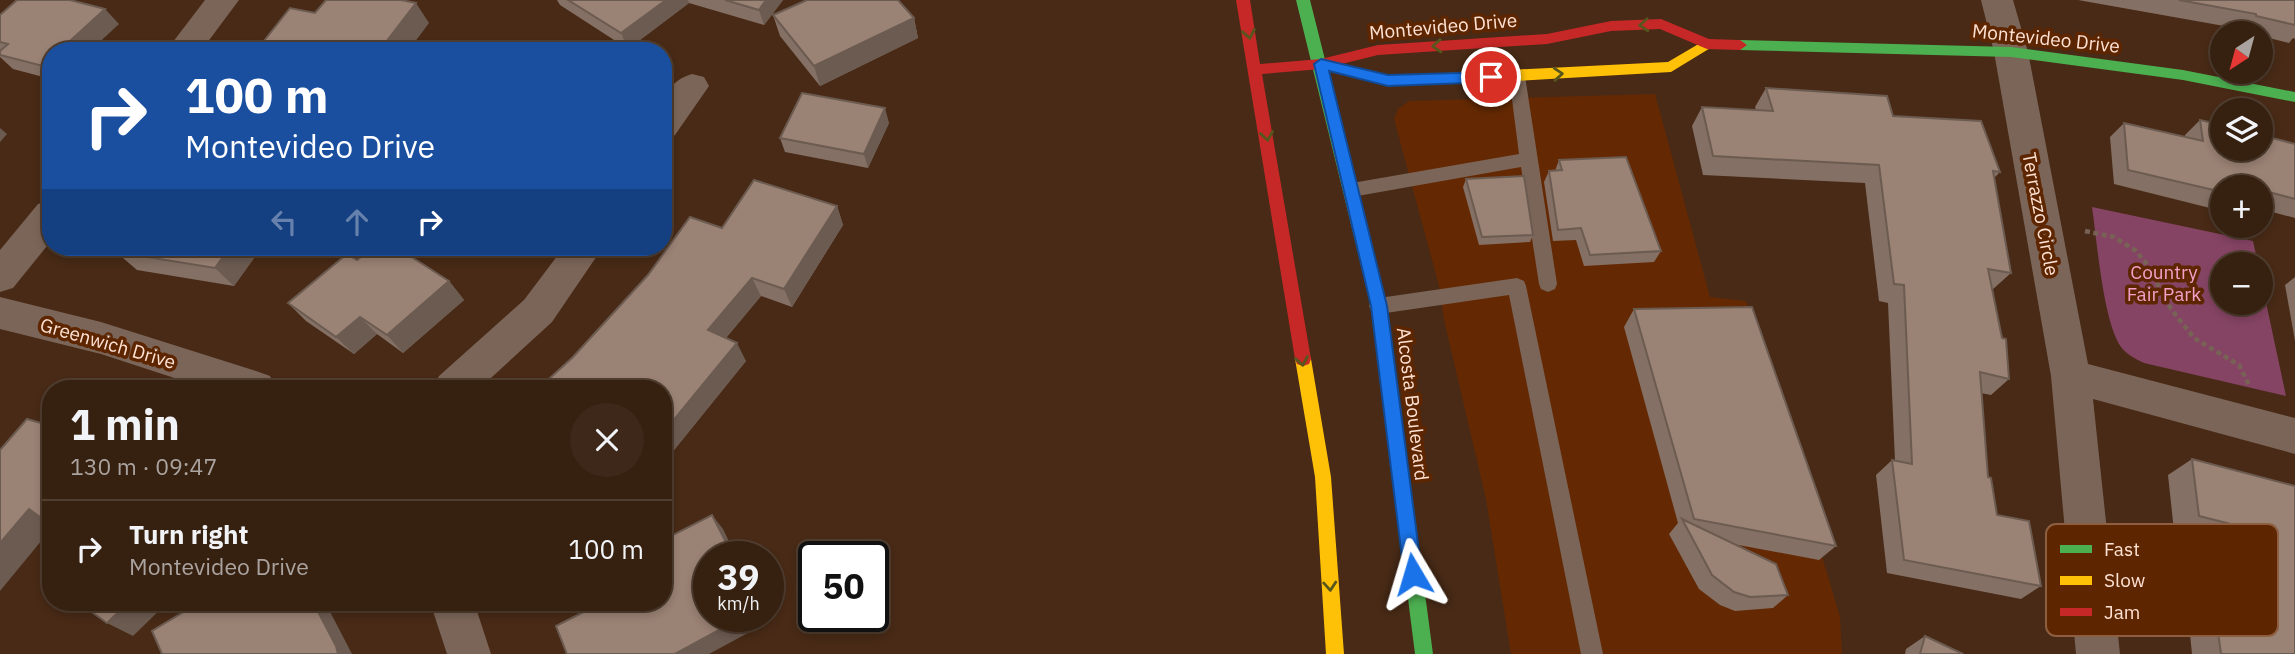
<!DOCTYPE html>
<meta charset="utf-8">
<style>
:root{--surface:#362010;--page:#3d2819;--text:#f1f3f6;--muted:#aaa39f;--line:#503e30}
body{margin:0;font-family:"IBM Plex Sans",sans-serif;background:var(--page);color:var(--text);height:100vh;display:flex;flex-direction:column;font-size:26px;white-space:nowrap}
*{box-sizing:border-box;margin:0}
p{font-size:23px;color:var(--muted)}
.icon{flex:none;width:38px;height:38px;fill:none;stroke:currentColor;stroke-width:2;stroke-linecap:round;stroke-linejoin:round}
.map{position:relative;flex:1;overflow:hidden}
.details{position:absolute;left:42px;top:380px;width:630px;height:231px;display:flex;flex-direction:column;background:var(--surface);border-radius:28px;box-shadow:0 4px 10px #0003,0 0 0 2px var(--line)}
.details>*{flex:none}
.banner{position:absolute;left:42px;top:42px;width:630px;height:214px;border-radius:28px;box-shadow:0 4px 10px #0003,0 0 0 2px var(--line);background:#1a4fa0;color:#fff;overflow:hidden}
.needle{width:46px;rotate:216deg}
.fabs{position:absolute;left:2210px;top:21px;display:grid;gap:14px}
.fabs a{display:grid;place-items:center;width:63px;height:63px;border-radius:50%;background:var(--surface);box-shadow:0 4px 10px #0003,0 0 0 2px var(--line);font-size:35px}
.speed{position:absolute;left:693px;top:541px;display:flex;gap:14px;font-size:35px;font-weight:700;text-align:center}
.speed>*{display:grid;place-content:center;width:91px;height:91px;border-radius:50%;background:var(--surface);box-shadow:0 4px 10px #0003,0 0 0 2px var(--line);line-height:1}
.speed small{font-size:18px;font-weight:400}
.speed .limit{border:4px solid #111;border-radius:10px;background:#fff;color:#111}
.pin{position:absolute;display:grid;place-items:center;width:60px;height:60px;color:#fff;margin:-30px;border:4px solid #fff;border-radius:50%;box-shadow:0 2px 7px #0007}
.me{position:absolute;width:77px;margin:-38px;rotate:353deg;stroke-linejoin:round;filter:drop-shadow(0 0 5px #0008)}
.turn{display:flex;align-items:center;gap:24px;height:147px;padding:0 28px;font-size:32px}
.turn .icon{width:91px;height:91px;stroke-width:2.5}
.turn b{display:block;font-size:49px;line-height:60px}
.lanes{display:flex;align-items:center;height:66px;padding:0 28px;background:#0003;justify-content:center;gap:35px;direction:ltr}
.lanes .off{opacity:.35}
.round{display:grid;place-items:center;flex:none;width:74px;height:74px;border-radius:37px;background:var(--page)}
.overview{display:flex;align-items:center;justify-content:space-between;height:119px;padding:0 28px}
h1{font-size:42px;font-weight:800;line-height:52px}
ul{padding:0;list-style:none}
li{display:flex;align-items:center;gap:21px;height:98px;padding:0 28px;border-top:2px solid var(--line)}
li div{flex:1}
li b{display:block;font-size:26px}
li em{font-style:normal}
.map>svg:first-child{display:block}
.built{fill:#642903}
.green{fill:#854463}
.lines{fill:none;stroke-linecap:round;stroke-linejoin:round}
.path{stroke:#786256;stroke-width:4.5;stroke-dasharray:5 3.5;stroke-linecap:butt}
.lane{fill:#7b6558;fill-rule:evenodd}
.street{fill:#7b6558;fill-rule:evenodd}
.fast{fill:#4caf50;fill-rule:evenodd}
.slow{fill:#ffc107;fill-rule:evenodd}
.jam{fill:#c62828;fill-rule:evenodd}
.wall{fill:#847064}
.shaded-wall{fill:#6c5b51}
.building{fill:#9a8274;stroke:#6c5b51;stroke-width:2}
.oneway{stroke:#57561d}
.route{fill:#1a73e8;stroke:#114b97;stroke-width:2}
.labels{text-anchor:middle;stroke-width:7;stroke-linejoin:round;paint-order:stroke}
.street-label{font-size:19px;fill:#ffe2d4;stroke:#5d2601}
.park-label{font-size:19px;fill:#f4a0cb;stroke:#5d2601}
.key{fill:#5d2601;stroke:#8e5e40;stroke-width:2}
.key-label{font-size:19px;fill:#ffe2d4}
</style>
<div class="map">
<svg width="2295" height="654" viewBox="0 0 2295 654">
<rect width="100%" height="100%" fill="#482a16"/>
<polygon class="built" points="1655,94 1710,297 1746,301 1840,617 1842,654 1511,654 1486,499 1444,320 1439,286 1394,119 1398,109 1409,101"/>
<path class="green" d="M2092 207 2253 241 2258 264H2222V303H2261V279L2286 396 2144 363C2136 359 2127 355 2121 347 2103 321 2097 241 2092 207Z"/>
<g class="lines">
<polyline class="path" points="2085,231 2114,237 2136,251 2146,263 2171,309 2194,338 2239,365 2249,385"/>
<g class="lane">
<polygon points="1517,70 1525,76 1557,284 1555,289 1548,292 1541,289 1539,284 1521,167 1352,197 1346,195 1343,190 1346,185 1352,183 1519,154 1509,76"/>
<polygon points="1517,278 1524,281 1526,286 1603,654 1581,654 1509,295 1379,314 1372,312 1369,306 1372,300 1379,298"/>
</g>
<g class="street">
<polygon points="205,0 239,0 201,51 166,51"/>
<polygon points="1981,0 2013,0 2028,52 2088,364 2295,418 2295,454 2093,399 2120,654 2076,654 2051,376 1994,52"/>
<path d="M692 74 704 77 709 86 675 135 663 139C663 111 660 83 692 74Z"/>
<polygon points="51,200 51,241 13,288 0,292 0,250 38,204"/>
<polygon points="564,247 603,247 552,322 480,388 433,388 439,376 524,300"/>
<polygon points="0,297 101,322 256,371 270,376 276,388 205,388 101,354 0,329"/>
<polygon points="430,602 474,602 491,654 447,654"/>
</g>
<g class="fast">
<polygon points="1296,0 1310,0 1387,306 1433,654 1415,654 1371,306"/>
<polygon points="1740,40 2011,47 2183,70 2295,92 2295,102 2183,80 2011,57 1740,50 1733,45"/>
</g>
<g class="slow">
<polygon points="1707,39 1712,41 1714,44 1712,47 1671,72 1517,81 1388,86 1321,69 1319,65 1326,60 1388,76 1668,62"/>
<polygon points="1303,352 1309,354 1311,359 1331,477 1344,654 1326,654 1315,477 1295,359 1297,354"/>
</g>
<polygon class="jam" points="1236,0 1250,0 1260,64 1321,59 1378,45 1547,34 1611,21 1661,19 1709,39 1740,40 1747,45 1740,50 1707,49 1660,29 1611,31 1547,44 1378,55 1321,69 1262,74 1311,359 1309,364 1303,366 1297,364 1295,359"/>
</g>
<g class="wall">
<polygon points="557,0 783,0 764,25 689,3 628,49 560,5"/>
<polygon points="2078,0 2295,0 2295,39 2293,38 2289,43 2261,36 2261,33 2249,33 2241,31 2241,29"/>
<polygon points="0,15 119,24 51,51 51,79 13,69 0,57"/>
<polygon points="773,15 914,18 918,38 820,86 780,36"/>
<polygon points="1766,88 1893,116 2000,172 1994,178 2011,273 1992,290 2009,379 1991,395 1981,393 1988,477 1997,515 2041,586 2021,599 1887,573 1876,475 1892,460 1895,461 1888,303 1879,301 1865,183 1703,175 1692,126 1702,107 1756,110 1755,107"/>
<polygon points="2200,120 2295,144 2295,218 2261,209 2261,187 2222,187 2222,211 2114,184 2110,137 2124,123 2185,137 2185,135"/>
<polygon points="889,123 868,168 785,152 780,138"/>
<polygon points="1559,160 1661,251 1654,262 1584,266 1576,240 1553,241 1544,182 1549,171 1555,171"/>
<polygon points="1466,179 1533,235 1530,242 1479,245 1463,187"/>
<polygon points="837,206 843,225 792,307 761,296 726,338 746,361 670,455 673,460 663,469 722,228"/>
<polygon points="120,247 262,247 234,286 137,270 116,252"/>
<polygon points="492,247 513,247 508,253"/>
<polygon points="357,260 449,281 464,300 403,353 377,334 354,354 306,321 288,303"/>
<polygon points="2295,277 2295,341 2285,285"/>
<polygon points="1634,309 1836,546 1819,560 1733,544 1788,595 1773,608 1735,611 1720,605 1699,589 1669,534 1678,523 1624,327"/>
<polygon points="2192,459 2295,486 2295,654 2192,654 2189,624 2215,610 2219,612 2209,540 2174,531 2168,475"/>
<polygon points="1925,636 1963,654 1905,654 1906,649"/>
</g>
<g class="shaded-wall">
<polygon points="666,0 688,0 689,3 628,49 621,33"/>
<polygon points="766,0 783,0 764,25 759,10"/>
<polygon points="416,3 429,23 408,51 379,51"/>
<polygon points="105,9 119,24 90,51 59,51"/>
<polygon points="914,18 918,38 820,86 814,66"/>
<polygon points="51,59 51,74 43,66"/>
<polygon points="885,108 889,123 868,168 864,154"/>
<polygon points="0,128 7,134 0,142"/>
<polygon points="837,206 843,225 792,307 784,289"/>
<polygon points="230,247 262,247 234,286 215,268"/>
<polygon points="504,247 513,247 508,253"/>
<polygon points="752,278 761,296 718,347 708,330"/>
<polygon points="449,281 464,300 403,353 387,335"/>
<polygon points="360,317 377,334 354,354 336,337"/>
<polygon points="737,343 746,361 670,455 673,460 663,469 663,433"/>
<polygon points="29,509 51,521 51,529 0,591 0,543"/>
<polygon points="712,515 723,529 736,556 733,556"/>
<polygon points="129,602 168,602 133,636 107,623"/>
<polygon points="313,602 325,602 352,654 338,654"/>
<polygon points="745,616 764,616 768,622 709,654 675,654"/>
</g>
<g class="building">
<polygon points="17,0 70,0 105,9 59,51 51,51 51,59 43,66 0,55 0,51 8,44 0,42 0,15"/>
<polygon points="326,0 401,0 416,3 379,51 256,51 290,8 315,13"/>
<polygon points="568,0 666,0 621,33"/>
<polygon points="725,0 766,0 759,10"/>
<polygon points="807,0 898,0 914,18 814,66 773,15"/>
<polygon points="2179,0 2295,0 2295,25 2256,16 2256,14"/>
<polygon points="513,42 548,51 506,51"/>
<polygon points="1766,88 1887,96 1893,116 1981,121 2000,172 1993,171 2011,273 1988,269 2002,338 2006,339 2009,379 1980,372 1988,477 1991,478 1997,515 2029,521 2041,586 1904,560 1892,460 1912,464 1904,285 1894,284 1879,165 1713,156 1702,107 1773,111"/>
<polygon points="802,93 885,108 864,154 780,138"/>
<polygon points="2200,120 2222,125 2222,149 2261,149 2261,135 2295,144 2295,199 2261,190 2261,187 2222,187 2222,192 2128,170 2124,123 2203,141"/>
<polygon points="1626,157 1661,251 1590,255 1581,228 1558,230 1549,171 1562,170 1559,160"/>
<polygon points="1524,176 1533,235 1482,237 1466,179"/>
<polygon points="754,180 837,206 784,289 752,278 708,330 737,343 663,433 663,388 539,388 573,357 648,275 690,217 722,228"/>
<polygon points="120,247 230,247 215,268 116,252"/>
<polygon points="374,247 396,247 449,281 387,335 360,317 336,337 288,303 347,254 357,260"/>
<polygon points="1752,307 1836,546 1694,519 1634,309"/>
<polygon points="27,419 51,426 51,525 29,509 0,543 0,450"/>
<polygon points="2192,459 2295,486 2295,654 2221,654 2215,610 2249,620 2235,525 2199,516"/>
<polygon points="712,515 733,556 709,556 709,616 745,616 675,654 567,654 556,626 603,602 663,602 663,540"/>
<polygon points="1682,519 1776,564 1788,595 1750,597 1734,592 1712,575"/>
<polygon points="78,602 129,602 107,623"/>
<polygon points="200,602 313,602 336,646 338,654 162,654 152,631"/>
<polygon points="1925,636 1963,654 1920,654"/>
</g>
<defs><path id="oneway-chevron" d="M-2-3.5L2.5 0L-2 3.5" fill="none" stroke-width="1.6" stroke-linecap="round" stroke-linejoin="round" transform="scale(1.75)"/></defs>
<g class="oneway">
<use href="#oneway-chevron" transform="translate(1644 25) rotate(177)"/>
<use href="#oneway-chevron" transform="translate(1249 34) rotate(80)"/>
<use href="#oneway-chevron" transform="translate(1437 46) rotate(176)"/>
<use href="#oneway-chevron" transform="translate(1558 74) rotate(-4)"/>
<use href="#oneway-chevron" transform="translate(1267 136) rotate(81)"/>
<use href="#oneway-chevron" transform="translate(1302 361) rotate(80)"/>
<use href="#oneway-chevron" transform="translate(1330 586) rotate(86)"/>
</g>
<polygon class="route" points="1321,59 1388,75 1491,72 1498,77 1491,82 1388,86 1329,71 1387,306 1422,574 1420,580 1413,582 1407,580 1404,574 1371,306 1314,64"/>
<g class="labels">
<g class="street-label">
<text transform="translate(1443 26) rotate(-5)" y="7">Montevideo Drive</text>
<text transform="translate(2046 38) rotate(6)" y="7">Montevideo Drive</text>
<text transform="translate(2041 214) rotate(79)" y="7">Terrazzo Circle</text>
<text transform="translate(108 343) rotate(16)" y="7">Greenwich Drive</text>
<text transform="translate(1413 404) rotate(83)" y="7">Alcosta Boulevard</text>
</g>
<g class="park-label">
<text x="2164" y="279">Country<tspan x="2164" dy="22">Fair Park</tspan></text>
</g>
</g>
<rect x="2046" y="524" width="232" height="112" rx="10" class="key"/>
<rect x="2060" y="545" width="32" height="8" fill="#4caf50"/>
<rect x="2060" y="576" width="32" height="9" fill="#ffc107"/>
<rect x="2060" y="608" width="32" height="8" fill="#c62828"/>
<g class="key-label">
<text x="2104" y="556">Fast</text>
<text x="2104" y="587">Slow</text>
<text x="2104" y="619">Jam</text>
</g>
</svg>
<div class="fabs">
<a><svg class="needle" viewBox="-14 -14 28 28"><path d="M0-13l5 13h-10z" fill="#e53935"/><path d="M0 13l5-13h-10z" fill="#aaa39f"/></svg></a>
<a><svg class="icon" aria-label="layers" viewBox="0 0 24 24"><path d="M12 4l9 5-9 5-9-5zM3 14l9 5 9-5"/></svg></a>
<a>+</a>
<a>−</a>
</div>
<div class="speed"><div>39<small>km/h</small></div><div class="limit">50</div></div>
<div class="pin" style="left:1491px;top:77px;background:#d93025"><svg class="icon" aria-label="arrive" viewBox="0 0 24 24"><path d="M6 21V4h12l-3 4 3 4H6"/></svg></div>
<svg class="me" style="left:1413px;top:574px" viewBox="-20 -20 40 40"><path d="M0-17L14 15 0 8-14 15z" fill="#1a73e8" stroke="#fff" stroke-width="4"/></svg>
<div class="banner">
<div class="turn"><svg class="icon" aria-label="right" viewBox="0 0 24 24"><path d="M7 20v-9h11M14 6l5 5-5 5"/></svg><div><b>100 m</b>Montevideo Drive</div></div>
<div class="lanes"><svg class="icon off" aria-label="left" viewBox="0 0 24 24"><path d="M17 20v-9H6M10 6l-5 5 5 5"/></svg><svg class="icon off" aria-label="ahead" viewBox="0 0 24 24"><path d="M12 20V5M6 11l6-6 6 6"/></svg><svg class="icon" aria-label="right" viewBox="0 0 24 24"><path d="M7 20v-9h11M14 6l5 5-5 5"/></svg></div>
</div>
<section class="details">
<div class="overview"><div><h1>1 min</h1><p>130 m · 09:47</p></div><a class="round"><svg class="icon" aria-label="close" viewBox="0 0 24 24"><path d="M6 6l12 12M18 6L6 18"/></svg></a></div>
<ul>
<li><svg class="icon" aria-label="right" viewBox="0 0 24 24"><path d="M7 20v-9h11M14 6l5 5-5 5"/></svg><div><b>Turn right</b><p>Montevideo Drive</p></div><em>100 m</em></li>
</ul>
</section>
</div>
